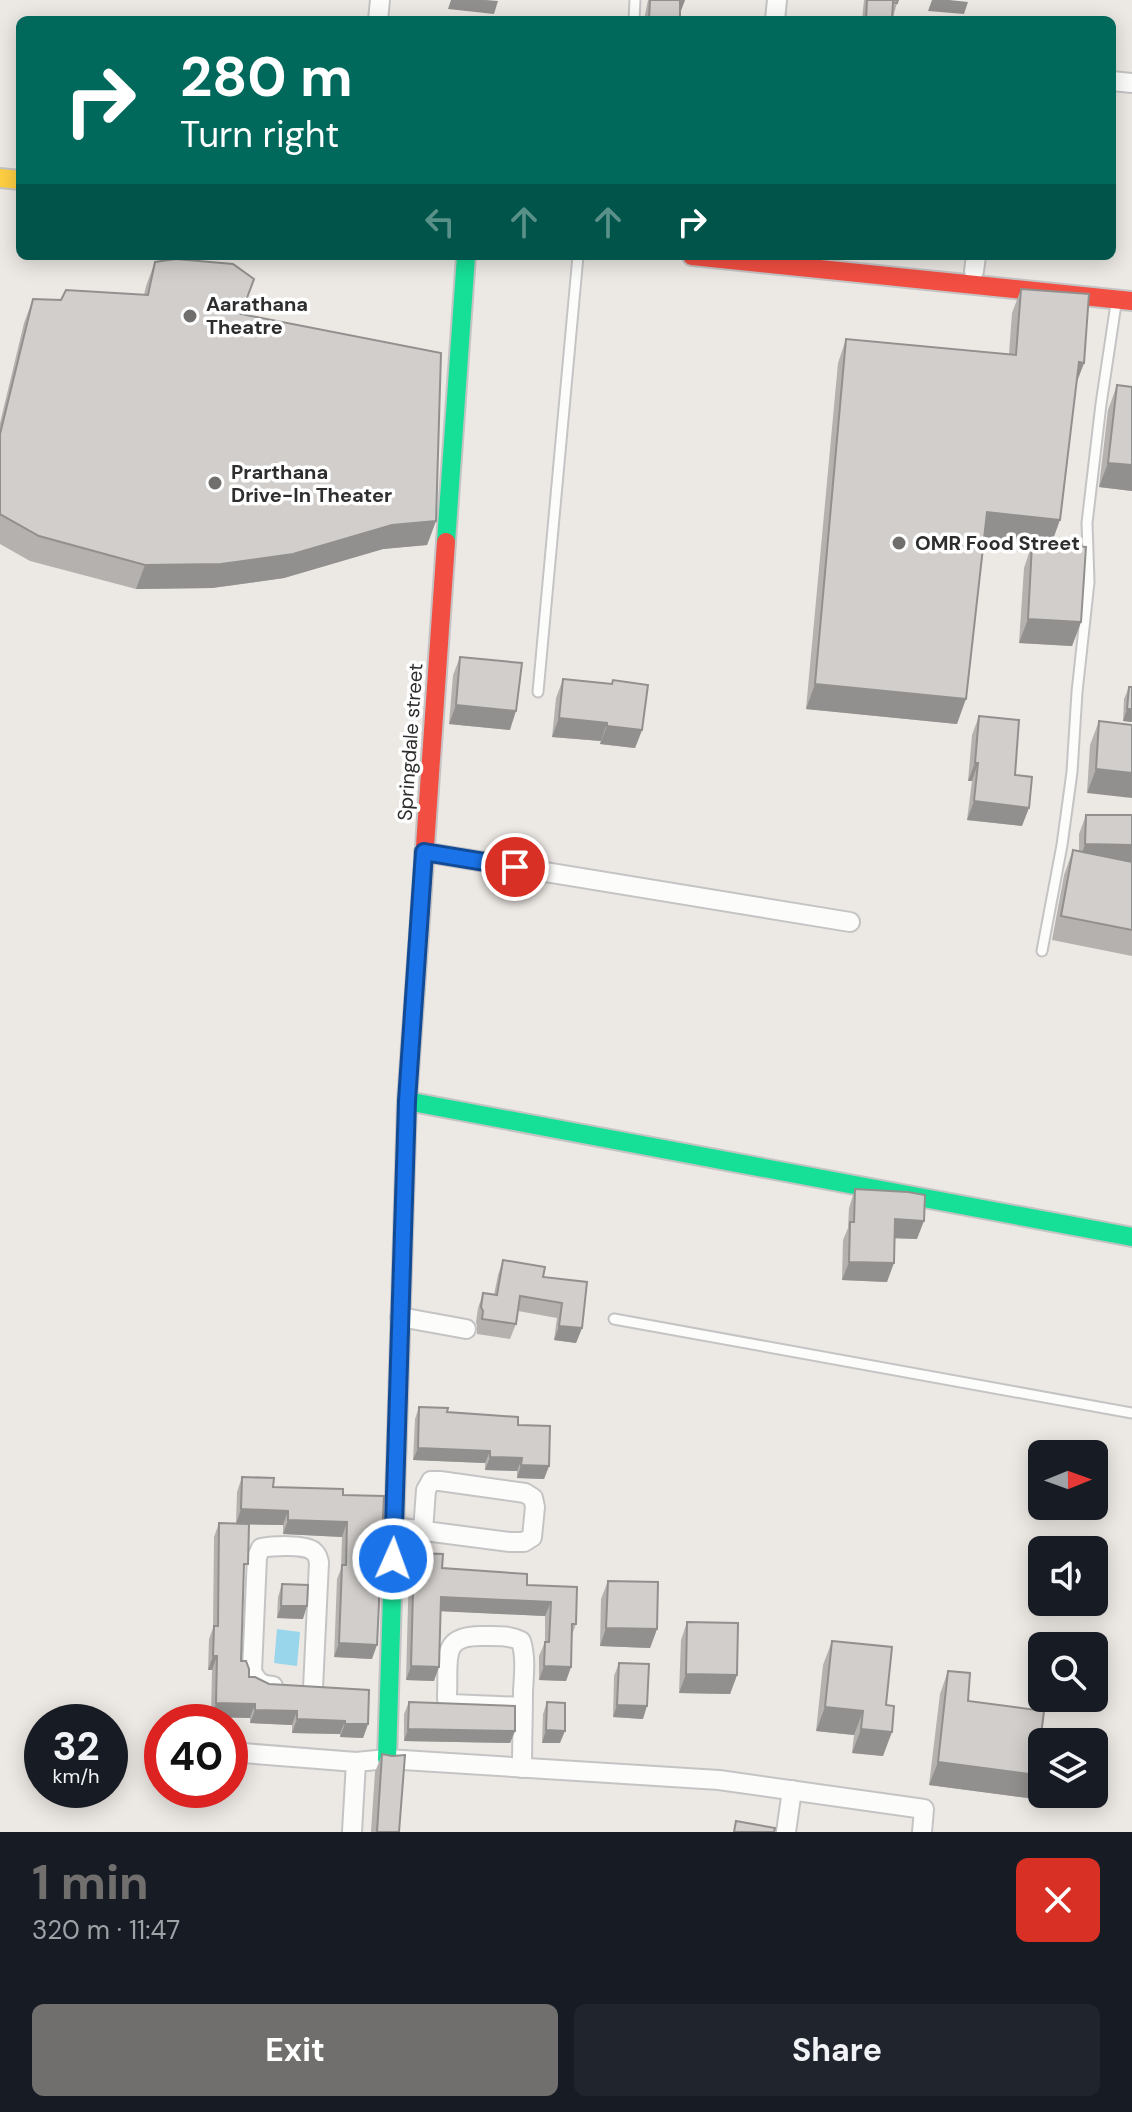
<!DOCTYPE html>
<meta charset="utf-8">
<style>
:root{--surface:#171b24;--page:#20242c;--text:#f1f3f6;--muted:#9ea1a6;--accent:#706f6e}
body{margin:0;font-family:"DM Sans",sans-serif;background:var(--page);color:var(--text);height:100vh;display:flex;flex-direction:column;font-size:30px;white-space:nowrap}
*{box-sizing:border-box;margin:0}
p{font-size:26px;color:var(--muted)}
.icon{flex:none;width:44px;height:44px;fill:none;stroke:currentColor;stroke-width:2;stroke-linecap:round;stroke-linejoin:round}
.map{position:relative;height:1832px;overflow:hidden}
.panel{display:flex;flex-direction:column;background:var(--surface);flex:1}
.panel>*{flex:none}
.hud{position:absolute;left:16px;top:16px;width:1100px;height:244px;border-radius:12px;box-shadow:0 4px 20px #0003;background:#00695c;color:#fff;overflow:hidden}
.needle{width:52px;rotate:89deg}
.buttons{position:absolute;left:1028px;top:1440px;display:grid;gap:16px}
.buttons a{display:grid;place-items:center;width:80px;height:80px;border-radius:12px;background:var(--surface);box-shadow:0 4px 20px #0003;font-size:40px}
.speed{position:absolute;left:24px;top:1704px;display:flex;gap:16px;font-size:40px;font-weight:700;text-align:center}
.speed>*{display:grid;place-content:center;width:104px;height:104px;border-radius:50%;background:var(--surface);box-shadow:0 4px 20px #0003;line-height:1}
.speed small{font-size:20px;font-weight:400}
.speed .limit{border:12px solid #d22;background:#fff;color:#111}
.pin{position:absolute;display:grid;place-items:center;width:68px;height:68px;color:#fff;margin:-34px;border:4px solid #fff;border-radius:50%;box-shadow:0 2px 8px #0007}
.me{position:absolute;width:88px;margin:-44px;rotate:2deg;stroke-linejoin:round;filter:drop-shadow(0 0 6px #0008)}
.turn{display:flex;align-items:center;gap:28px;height:168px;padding:0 32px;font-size:36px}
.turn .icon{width:104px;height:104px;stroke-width:2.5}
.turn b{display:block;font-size:56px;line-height:68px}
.lanes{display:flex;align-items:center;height:76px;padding:0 32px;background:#0003;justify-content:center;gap:40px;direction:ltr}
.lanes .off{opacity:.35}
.round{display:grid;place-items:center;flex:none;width:84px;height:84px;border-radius:12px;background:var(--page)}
.summary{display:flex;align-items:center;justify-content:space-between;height:136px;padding:0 32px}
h1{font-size:48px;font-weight:700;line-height:60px;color:var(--accent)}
.primary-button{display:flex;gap:16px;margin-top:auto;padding:16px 32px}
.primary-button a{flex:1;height:92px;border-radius:12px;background:var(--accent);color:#fff;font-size:32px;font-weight:700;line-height:92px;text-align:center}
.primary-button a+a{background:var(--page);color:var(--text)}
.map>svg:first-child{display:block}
.water{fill:#99d6ec}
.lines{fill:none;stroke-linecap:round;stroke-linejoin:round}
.lane-casing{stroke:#c5c4c5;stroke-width:13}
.street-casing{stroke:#c5c4c5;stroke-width:22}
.fast-casing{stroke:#c5c4c5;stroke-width:22}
.slow-casing{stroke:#c5c4c5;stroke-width:22}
.jam-casing{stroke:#c5c4c5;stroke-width:22}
.lane{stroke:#fcfcfb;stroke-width:9}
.street{stroke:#fcfcfb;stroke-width:18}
.fast{stroke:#16e098;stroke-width:18}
.slow{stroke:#ffcf43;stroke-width:18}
.jam{stroke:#f24e42;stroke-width:18}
.wall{fill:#b4b1af}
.shaded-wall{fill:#92908e}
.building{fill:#d1cecb;stroke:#92908e;stroke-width:2}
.route-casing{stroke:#114b97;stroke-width:20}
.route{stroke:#1a73e8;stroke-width:14}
.poi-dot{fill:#706f6e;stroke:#fff;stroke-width:3}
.labels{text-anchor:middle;stroke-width:7;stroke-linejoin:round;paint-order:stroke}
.poi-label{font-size:20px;font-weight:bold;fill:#2e2e2e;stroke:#fff;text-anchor:start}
.street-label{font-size:20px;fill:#2e2e2e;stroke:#fff}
</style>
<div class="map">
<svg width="1132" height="1832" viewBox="0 0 1132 1832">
<rect width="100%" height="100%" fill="#ece8e4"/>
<polygon class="water" points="277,1629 300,1632 297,1666 274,1663"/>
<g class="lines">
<defs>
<g id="lane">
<polyline points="634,20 635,0"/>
<polyline points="538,692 578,256"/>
<polyline points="1042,951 1062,845 1072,772 1077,692 1089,582 1087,523 1101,404 1116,304"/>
<polyline points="614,1319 1132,1413"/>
</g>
<g id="street">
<polyline points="378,20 380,0"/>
<polyline points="775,20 777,0"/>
<polyline points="1112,81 1132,83"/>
<polyline points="974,271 976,256"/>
<polyline points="424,852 850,922"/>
<polyline points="400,1317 466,1329"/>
<polyline points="394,1527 510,1542 524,1542 532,1537 535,1507 533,1498 525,1493 440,1481 431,1481 426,1490 423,1531"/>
<path d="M273 1686C261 1685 257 1682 252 1671L257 1557 261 1548C272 1546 305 1544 313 1551 318 1555 317 1556 319 1562L313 1688"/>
<polyline points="230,1752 356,1762 387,1759 719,1780 924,1809 922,1832"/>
<path d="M522 1768C522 1742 523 1717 523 1691 524 1674 526 1657 521 1641 509 1635 497 1636 483 1636 439 1635 449 1659 447 1694V1699L451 1704 523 1707"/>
<polyline points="352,1832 356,1762"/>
<polyline points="786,1832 792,1790"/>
</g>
<g id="fast">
<polyline points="446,542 466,256"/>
<polyline points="407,1101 1132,1237"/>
<polyline points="387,1759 401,1304"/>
</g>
<g id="slow">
<polyline points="0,178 20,180"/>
<polyline points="401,1304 407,1101 419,933"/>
</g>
<g id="jam">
<polyline points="692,256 1132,301"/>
<polyline points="419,933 446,542"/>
</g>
</defs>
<use href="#lane" class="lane-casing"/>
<use href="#street" class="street-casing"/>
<use href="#fast" class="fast-casing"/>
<use href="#slow" class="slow-casing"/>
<use href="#jam" class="jam-casing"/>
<use href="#lane" class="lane"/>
<use href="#street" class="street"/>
<use href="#fast" class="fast"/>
<use href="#slow" class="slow"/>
<use href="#jam" class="jam"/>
</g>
<g class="wall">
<polygon points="648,0 685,0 680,13 680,20 644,20"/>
<polygon points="864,0 898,0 892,20 862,20"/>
<polygon points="155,262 241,314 436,521 427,545 383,549 284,578 212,588 136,589 30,561 0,544 0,423 24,323 33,299 61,300 144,295 146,286"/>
<polygon points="1021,289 1084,363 1077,380 1051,545 984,537 957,724 806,709 838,363 846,339 1009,354 1012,313"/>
<polygon points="1117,385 1132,387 1132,491 1099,487 1108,410"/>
<polygon points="1032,544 1081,622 1072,646 1019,643 1024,568"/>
<polygon points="460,657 510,730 449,724 453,675"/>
<polygon points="563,679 612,684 613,680 642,730 635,748 600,744 601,741 552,737 556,698"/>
<polygon points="1129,687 1132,722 1123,721 1124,699"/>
<polygon points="979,716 1015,775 1022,826 967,820 972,781 968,781 972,735"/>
<polygon points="1099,721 1132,725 1087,793 1090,745"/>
<polygon points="1086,815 1132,815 1132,956 1052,940 1064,875 1073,850 1079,851 1079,834"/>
<polygon points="855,1189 917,1239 895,1238 887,1282 842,1280 843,1240 848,1228 849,1208"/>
<polygon points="503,1260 543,1277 582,1328 576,1343 554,1340 557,1318 518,1311 516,1324 510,1339 477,1334 477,1326 476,1322 478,1308 483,1293 494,1295 498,1275"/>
<polygon points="419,1407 518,1425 549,1466 544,1479 517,1478 517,1471 485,1470 485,1463 413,1460 415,1419"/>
<polygon points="242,1477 273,1487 343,1495 372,1659 334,1657 337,1579 341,1569 342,1537 283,1534 283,1525 236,1524 237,1492"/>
<polygon points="219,1523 244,1575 241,1661 249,1677 368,1724 363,1738 340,1737 340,1734 292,1733 292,1725 250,1723 250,1718 211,1717 212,1670 208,1670 209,1639 213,1628 214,1537"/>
<polygon points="414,1553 442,1568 527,1585 576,1624 572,1635 571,1667 566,1681 539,1680 539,1656 545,1642 545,1616 441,1611 434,1681 406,1680 409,1567"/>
<polygon points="608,1581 657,1629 650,1648 600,1646 601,1599"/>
<polygon points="282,1584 303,1619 277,1618 278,1597"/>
<polygon points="687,1622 737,1675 730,1694 679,1693 681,1640"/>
<polygon points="832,1641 886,1705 883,1756 852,1753 854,1735 816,1731 823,1665"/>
<polygon points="619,1663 643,1719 613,1717 614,1676"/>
<polygon points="948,1671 968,1701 1036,1775 1028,1798 929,1785 940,1694"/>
<polygon points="409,1702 515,1731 510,1743 404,1741 404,1714"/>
<polygon points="547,1702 560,1743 542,1743 543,1714"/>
<polygon points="382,1754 399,1832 371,1832 375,1772"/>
</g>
<g class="shaded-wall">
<polygon points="451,0 486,0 498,1 494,14 448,9"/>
<polygon points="679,0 685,0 680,13 674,13"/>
<polygon points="932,0 949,0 968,2 964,14 928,11"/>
<polygon points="1079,362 1084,363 1075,387"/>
<polygon points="1108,463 1132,465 1132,491 1099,487"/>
<polygon points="987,512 1060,520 1051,545 978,536"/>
<polygon points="436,521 427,545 383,549 284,578 212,588 136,589 145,565 392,525"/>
<polygon points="1028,619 1081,622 1072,646 1019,643"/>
<polygon points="815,684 966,699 957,724 806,709"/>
<polygon points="456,705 516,711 510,730 449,724"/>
<polygon points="1127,709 1132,709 1132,722 1123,721"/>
<polygon points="559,718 607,723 601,741 552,737"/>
<polygon points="607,726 642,730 635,748 600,744"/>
<polygon points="975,763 978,763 972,781 968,781"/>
<polygon points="1096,769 1132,773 1132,798 1087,793"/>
<polygon points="974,801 1029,808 1022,826 967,820"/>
<polygon points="1085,844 1132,845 1132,863 1079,863"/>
<polygon points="895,1219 924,1221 917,1239 888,1238"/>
<polygon points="849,1262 894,1263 887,1282 842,1280"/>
<polygon points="559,1326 582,1328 576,1343 554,1340"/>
<polygon points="418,1448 490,1451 485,1463 413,1460"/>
<polygon points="490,1457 522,1458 517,1471 485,1470"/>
<polygon points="521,1465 549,1466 544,1479 517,1478"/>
<polygon points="241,1509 288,1511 283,1525 236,1524"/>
<polygon points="288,1520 347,1522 342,1537 283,1534"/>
<polygon points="441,1597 551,1602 545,1616 436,1611"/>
<polygon points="281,1606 307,1606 303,1619 277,1618"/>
<polygon points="606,1628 657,1629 650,1648 600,1646"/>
<polygon points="339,1643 377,1645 372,1659 334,1657"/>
<polygon points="213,1656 217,1656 212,1670 208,1670"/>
<polygon points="411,1666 439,1667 434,1681 406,1680"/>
<polygon points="544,1666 571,1667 566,1681 539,1680"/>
<polygon points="686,1674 737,1675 730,1694 679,1693"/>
<polygon points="216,1703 255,1704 250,1718 211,1717"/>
<polygon points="617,1705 647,1706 643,1719 613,1717"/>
<polygon points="825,1707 863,1711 854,1735 816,1731"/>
<polygon points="255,1710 297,1711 292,1725 250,1723"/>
<polygon points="297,1719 345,1721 340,1734 292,1733"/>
<polygon points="345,1724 368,1724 363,1738 340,1737"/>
<polygon points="408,1729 515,1731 510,1743 404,1741"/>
<polygon points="861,1729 892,1732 883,1756 852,1753"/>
<polygon points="546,1730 565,1731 560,1743 542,1743"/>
<polygon points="938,1762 1036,1775 1028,1798 929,1785"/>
</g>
<g class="building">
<polygon points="650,0 680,0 680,20 649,20"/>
<polygon points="867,0 898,0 897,3 893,2 892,20 866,20"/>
<polygon points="176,259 233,264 254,279 241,314 441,353 436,521 392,525 293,554 221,564 145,565 39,536 0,514 0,434 33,299 61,300 66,290 148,295 155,262"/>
<polygon points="1021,289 1089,294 1084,363 1079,362 1060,520 987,512 966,699 815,684 846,339 1016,355"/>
<polygon points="1117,385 1132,387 1132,465 1108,463"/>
<polygon points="1032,544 1086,547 1081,622 1028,619"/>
<polygon points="460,657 522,663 516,711 456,705"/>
<polygon points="563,679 612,684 613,680 648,685 642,730 607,726 607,723 559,718"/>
<polygon points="1129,687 1132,687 1132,709 1127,709"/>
<polygon points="979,716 1019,720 1015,775 1032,777 1029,808 974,801 978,763 975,763"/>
<polygon points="1099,721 1132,725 1132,773 1096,769"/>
<polygon points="1086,815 1132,815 1132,845 1085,844"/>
<polygon points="1073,850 1132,862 1132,930 1061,916"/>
<polygon points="855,1189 908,1192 925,1195 924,1221 895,1219 894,1263 849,1262 850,1222 854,1222"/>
<polygon points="503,1260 545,1267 543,1277 587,1282 582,1328 559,1326 562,1303 520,1296 516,1324 482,1319 483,1311 481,1307 483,1293 497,1295"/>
<polygon points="419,1407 448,1408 447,1412 518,1417 518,1425 550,1426 549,1466 521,1465 522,1458 490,1457 490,1451 418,1448"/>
<polygon points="242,1477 274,1478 273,1487 343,1489 343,1495 384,1496 377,1645 339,1643 342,1565 346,1565 347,1522 288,1520 288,1511 241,1509"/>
<polygon points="219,1523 249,1524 248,1564 244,1564 241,1661 246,1661 249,1669 249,1677 255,1677 269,1684 369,1690 368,1724 345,1724 345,1721 297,1719 297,1711 255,1710 255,1704 216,1703 217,1656 213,1656 214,1626 218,1626"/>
<polygon points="414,1553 443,1554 442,1568 527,1574 527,1585 577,1587 576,1624 572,1624 571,1667 544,1666 545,1642 549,1642 551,1602 441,1597 439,1667 411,1666"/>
<polygon points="608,1581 658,1582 657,1629 606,1628"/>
<polygon points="282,1584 308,1585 307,1606 281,1606"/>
<polygon points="687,1622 738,1623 737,1675 686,1674"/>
<polygon points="832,1641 892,1647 886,1705 894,1706 892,1732 861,1729 863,1711 825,1707"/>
<polygon points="619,1663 649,1664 647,1706 617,1705"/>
<polygon points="948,1671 970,1673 968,1701 1044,1711 1036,1775 938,1762"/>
<polygon points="409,1702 515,1706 515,1731 408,1729"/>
<polygon points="547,1702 565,1703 565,1731 546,1730"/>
<polygon points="382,1754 392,1756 405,1755 399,1832 377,1832"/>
<polygon points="736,1821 775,1828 774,1832 734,1832"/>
</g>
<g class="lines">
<defs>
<polyline id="route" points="393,1559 407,1101 424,852 515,867"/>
</defs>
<use href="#route" class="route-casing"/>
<use href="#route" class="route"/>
</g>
<g class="poi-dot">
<circle cx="190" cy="316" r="8"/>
<circle cx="215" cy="483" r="8"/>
<circle cx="899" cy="543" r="8"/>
</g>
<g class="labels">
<g class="poi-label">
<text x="206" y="311">Aarathana<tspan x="206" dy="23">Theatre</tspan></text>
<text x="231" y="479">Prarthana<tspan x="231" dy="23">Drive-In Theater</tspan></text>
<text x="915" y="550">OMR Food Street</text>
</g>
<g class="street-label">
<text transform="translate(410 742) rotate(-86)" y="7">Springdale street</text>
</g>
</g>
</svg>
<div class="buttons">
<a><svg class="needle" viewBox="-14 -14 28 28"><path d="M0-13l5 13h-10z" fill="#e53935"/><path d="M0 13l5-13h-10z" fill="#9ea1a6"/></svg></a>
<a><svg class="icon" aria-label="sound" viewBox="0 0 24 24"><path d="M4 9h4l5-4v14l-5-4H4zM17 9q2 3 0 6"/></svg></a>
<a><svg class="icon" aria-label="search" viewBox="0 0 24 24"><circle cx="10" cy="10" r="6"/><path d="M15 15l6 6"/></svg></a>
<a><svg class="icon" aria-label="layers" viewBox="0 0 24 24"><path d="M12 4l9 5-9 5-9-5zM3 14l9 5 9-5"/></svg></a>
</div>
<div class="speed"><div>32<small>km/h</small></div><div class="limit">40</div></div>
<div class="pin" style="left:515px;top:867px;background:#d93025"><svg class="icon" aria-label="arrive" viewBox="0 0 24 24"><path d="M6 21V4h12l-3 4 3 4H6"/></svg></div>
<svg class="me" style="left:393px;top:1559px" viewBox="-20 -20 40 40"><circle r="17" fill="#1a73e8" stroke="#fff" stroke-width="3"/><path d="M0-11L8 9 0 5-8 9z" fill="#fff"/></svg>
<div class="hud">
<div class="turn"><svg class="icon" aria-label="right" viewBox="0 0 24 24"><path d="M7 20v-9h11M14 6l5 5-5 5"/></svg><div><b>280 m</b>Turn right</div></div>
<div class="lanes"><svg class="icon off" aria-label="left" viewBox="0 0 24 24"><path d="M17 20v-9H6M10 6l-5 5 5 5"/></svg><svg class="icon off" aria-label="ahead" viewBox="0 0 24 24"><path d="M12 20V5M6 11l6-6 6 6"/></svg><svg class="icon off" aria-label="ahead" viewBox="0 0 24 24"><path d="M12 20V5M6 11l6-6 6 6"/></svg><svg class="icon" aria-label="right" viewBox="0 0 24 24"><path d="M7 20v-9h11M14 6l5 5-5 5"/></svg></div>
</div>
</div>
<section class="panel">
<div class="summary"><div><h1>1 min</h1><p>320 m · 11:47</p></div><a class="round" style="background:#d93025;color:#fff"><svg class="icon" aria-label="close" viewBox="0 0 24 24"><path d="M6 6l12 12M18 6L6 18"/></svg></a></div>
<div class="primary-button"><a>Exit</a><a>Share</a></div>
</section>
